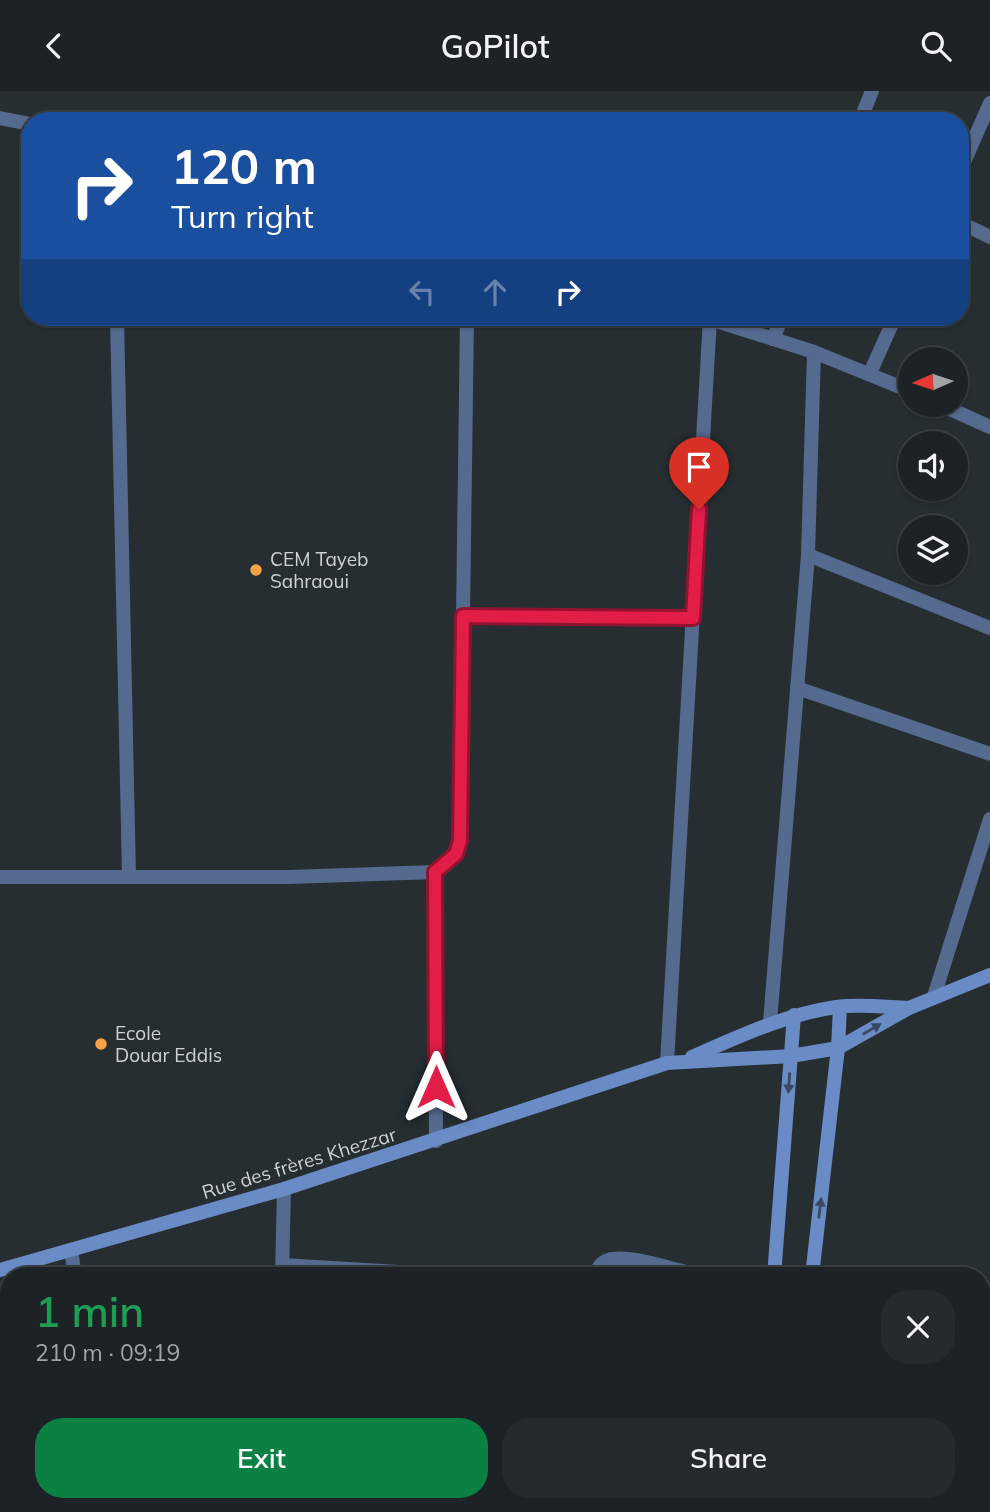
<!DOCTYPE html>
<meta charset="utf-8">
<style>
:root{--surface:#1c2226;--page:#252a2e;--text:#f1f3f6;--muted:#a0a4a7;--line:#3a3f43;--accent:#0b8043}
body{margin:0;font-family:Mulish,sans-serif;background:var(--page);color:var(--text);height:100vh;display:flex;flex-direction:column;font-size:26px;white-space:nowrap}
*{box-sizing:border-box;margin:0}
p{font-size:23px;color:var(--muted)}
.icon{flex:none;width:38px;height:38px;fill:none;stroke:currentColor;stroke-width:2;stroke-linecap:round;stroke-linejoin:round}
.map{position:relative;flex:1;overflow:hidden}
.panel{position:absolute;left:0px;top:1176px;width:990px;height:245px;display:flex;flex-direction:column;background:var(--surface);border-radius:28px 28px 0 0;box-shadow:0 2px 5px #0004,0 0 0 2px var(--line)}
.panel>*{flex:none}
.banner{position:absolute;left:21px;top:21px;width:948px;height:214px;border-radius:28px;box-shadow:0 2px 5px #0004,0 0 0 2px var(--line);background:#1a4fa0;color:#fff;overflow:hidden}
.needle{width:46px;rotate:267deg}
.fabs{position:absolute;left:898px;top:256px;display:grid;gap:14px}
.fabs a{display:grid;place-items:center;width:70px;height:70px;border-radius:50%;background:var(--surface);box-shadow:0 2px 5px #0004,0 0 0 2px var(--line);font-size:35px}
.pin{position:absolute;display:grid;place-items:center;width:60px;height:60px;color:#fff;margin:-72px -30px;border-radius:50% 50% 50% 0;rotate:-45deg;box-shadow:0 0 7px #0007}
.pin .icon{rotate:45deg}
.me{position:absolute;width:77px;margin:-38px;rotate:0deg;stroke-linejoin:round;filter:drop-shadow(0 0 5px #0008)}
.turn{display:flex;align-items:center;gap:24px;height:147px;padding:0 35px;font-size:32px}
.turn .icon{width:91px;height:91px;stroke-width:2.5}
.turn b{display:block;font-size:49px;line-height:60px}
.lanes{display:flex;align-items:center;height:66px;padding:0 35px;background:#0003;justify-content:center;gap:35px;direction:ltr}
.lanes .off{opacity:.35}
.round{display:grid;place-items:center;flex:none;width:74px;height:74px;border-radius:28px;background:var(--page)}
.headline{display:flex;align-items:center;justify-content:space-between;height:119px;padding:0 35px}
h1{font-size:42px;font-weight:600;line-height:52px;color:#1e9e55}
.cta{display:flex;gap:14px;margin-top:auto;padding:14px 35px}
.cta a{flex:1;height:80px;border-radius:28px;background:var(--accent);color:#fff;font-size:28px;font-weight:600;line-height:80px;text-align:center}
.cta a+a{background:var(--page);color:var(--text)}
header{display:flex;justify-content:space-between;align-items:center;height:91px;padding:0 35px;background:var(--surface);font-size:32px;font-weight:600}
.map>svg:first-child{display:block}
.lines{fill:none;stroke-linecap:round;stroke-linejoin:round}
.minor{stroke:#546a8e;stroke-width:14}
.tertiary{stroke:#546a8e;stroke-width:14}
.secondary{stroke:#698bc6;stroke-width:14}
.oneway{fill:#3a4a5e}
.route-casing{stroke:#92132f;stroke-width:18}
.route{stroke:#e11d48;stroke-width:12}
.poi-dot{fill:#f7a248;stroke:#262e32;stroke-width:2.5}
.labels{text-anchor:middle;stroke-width:7;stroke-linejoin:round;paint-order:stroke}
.poi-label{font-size:19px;fill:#cdd2d5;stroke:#262e32;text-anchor:start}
.street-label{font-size:19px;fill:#cdd2d5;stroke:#262e32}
</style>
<header><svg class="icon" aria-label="back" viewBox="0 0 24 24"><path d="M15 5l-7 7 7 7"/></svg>GoPilot<svg class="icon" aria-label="search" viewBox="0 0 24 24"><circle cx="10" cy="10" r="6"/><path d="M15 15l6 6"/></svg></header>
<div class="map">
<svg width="990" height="1421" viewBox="0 0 990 1421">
<rect width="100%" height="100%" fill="#262e32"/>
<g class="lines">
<g class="minor">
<polyline points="860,30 872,0"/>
<polyline points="961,78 990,12"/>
<polyline points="961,132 990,146"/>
<polyline points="117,226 129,785"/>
<polyline points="773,248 782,226"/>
<polyline points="870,282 895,226"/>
<polyline points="808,464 990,537"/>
<polyline points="463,525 693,527"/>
<polyline points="797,597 990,663"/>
<polyline points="435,781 436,1050"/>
<path d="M0 786H289L435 781C449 775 455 764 460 750L467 226"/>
<polyline points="934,905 990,728"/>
<polyline points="770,931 808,464 814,261"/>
<polyline points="667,972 710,227"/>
<polyline points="71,1159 75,1185"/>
<polyline points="283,1174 464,1185"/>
<polyline points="282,1185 284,1098"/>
<path d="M595 1185C598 1177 600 1172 608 1169 628 1162 679 1180 700 1185"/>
<polyline points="109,1412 110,1421"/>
<polyline points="222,1421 249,1417"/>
<polyline points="560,1421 562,1412"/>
<polyline points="985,1421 990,1391"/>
</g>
<g class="tertiary">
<polyline points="0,27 30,33"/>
<polyline points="704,226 814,261 910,300"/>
<polyline points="939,313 990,336"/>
</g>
<g class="secondary">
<path d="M692 966C740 945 784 924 836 916 859 913 885 916 908 917"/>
<polyline points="0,1179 284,1098 667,972 791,965 838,957 909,917 990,884"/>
<polyline points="774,1185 794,924"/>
<polyline points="812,1185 838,957 840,916"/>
<polyline points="737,1421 739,1412"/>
<polyline points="775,1421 777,1412"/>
</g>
</g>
<defs><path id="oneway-solid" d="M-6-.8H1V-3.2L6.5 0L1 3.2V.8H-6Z" transform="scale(1.75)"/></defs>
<g class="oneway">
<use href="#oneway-solid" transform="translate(872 938) rotate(-30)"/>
<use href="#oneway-solid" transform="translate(789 992) rotate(94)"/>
<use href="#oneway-solid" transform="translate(820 1117) rotate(-83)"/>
</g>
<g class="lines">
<defs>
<polyline id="route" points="436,996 435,781 456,763 460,750 463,525 693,527 699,418"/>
</defs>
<use href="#route" class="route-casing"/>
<use href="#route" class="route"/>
</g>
<g class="poi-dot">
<circle cx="256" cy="479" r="7"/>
<circle cx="101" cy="953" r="7"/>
</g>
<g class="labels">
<g class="poi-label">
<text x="270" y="475">CEM Tayeb<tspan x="270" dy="22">Sahraoui</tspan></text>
<text x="115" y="949">Ecole<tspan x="115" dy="22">Douar Eddis</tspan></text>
</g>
<g class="street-label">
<text transform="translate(299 1072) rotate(-17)" y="7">Rue des frères Khezzar</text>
</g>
</g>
</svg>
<div class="fabs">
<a><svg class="needle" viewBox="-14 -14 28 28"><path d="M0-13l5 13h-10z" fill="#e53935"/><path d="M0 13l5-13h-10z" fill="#a0a4a7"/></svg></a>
<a><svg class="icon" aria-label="sound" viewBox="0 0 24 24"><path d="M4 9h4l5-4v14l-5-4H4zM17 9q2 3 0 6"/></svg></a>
<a><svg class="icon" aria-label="layers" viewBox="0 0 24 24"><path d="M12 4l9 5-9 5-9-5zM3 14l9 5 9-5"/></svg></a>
</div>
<div class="pin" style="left:699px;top:418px;background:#d93025"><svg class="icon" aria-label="arrive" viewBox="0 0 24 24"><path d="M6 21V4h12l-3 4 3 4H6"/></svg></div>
<svg class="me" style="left:436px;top:996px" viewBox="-20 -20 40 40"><path d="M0-17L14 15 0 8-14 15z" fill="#e11d48" stroke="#fff" stroke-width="4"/></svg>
<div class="banner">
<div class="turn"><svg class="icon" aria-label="right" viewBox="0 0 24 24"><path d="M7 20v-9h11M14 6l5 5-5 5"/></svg><div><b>120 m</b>Turn right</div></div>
<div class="lanes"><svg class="icon off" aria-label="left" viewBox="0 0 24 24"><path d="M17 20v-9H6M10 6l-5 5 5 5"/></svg><svg class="icon off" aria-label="ahead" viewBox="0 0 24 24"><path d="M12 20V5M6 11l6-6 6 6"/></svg><svg class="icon" aria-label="right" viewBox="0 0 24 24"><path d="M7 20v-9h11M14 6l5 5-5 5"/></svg></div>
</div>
<section class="panel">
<div class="headline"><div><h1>1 min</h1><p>210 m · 09:19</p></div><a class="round"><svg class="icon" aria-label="close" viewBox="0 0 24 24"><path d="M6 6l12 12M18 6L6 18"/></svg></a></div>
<div class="cta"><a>Exit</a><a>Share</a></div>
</section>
</div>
